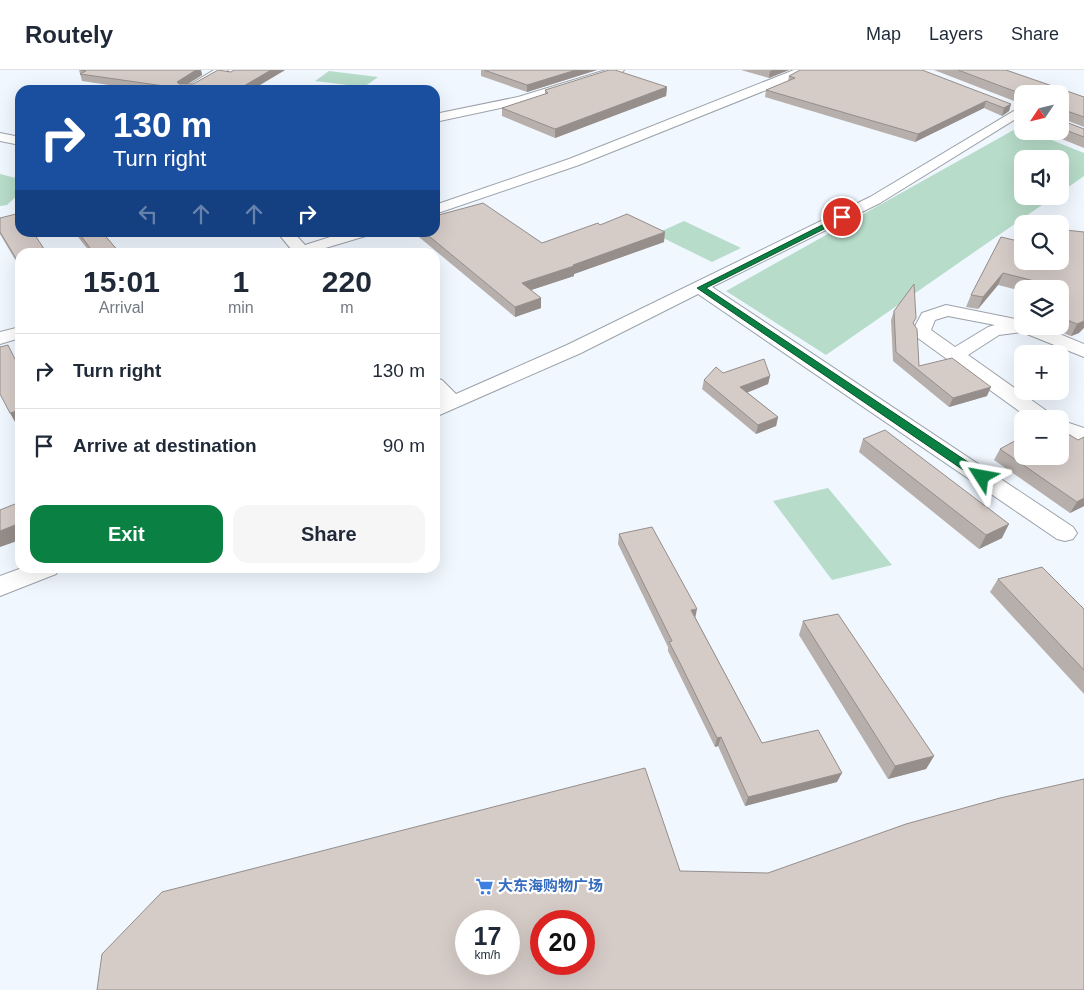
<!DOCTYPE html>
<meta charset="utf-8">
<style>
:root{--surface:#fff;--page:#f6f6f7;--text:#1f2937;--muted:#747a83;--line:#e0e1e3;--accent:#0b8043}
body{margin:0;font-family:Helvetica,"Noto Sans SC",sans-serif;background:var(--page);color:var(--text);height:100vh;display:flex;flex-direction:column;font-size:19px;white-space:nowrap}
*{box-sizing:border-box;margin:0}
p{font-size:16px;color:var(--muted)}
.icon{flex:none;width:28px;height:28px;fill:none;stroke:currentColor;stroke-width:2;stroke-linecap:round;stroke-linejoin:round}
.map{position:relative;flex:1;overflow:hidden}
.details{position:absolute;left:15px;top:178px;width:425px;height:325px;display:flex;flex-direction:column;background:var(--surface);border-radius:15px;box-shadow:0 5px 20px #0002}
.details>*{flex:none}
.hud{position:absolute;left:15px;top:15px;width:425px;height:152px;border-radius:15px;box-shadow:0 5px 20px #0002;background:#1a4fa0;color:#fff;overflow:hidden}
.needle{width:32px;rotate:235deg}
.fabs{position:absolute;left:1014px;top:15px;display:grid;gap:10px}
.fabs a{display:grid;place-items:center;width:55px;height:55px;border-radius:10px;background:var(--surface);box-shadow:0 5px 20px #0002;font-size:25px}
.speed{position:absolute;left:455px;top:840px;display:flex;gap:10px;font-size:25px;font-weight:700;text-align:center}
.speed>*{display:grid;place-content:center;width:65px;height:65px;border-radius:50%;background:var(--surface);box-shadow:0 5px 20px #0002;line-height:1}
.speed small{font-size:12px;font-weight:400}
.speed .limit{border:8px solid #d22;background:#fff;color:#111}
.pin{position:absolute;display:grid;place-items:center;width:42px;height:42px;color:#fff;margin:-21px;border:2px solid #fff;border-radius:50%;box-shadow:0 1px 5px #0007}
.me{position:absolute;width:55px;margin:-28px;rotate:304deg;stroke-linejoin:round;filter:drop-shadow(0 0 4px #0008)}
.turn{display:flex;align-items:center;gap:18px;height:105px;padding:0 15px;font-size:22px}
.turn .icon{width:65px;height:65px;stroke-width:2.5}
.turn b{display:block;font-size:35px;line-height:42px}
.lanes{display:flex;align-items:center;height:48px;padding:0 15px;background:#0003;justify-content:center;gap:25px;direction:ltr}
.lanes .off{opacity:.35}
.eta{display:flex;justify-content:space-evenly;align-items:center;height:85px;text-align:center}
.eta b{font-size:30px;font-weight:600;line-height:35px}
.button{display:flex;gap:10px;margin-top:auto;padding:10px 15px}
.button a{flex:1;height:58px;border-radius:15px;background:var(--accent);color:#fff;font-size:20px;font-weight:600;line-height:58px;text-align:center}
.button a+a{background:var(--page);color:var(--text)}
ul{padding:0;list-style:none}
li{display:flex;align-items:center;gap:15px;height:75px;padding:0 15px;border-top:1px solid var(--line)}
li div{flex:1}
li b{display:block;font-size:19px}
li em{font-style:normal}
header{display:flex;align-items:center;gap:30px;box-sizing:border-box;height:70px;padding:0 25px;background:var(--surface);border-bottom:1px solid var(--line)}
header strong{font-size:24px}
nav{display:flex;gap:28px;margin-inline-start:auto;font-size:18px}
.map>svg:first-child{display:block}
.green{fill:#b7dcc9}
.lines{fill:none;stroke-linecap:round;stroke-linejoin:round}
.minor-casing{stroke:#9ca2a9;stroke-width:2}
.minor{fill:#fff;fill-rule:evenodd}
.wall{fill:#b7afab}
.shaded-wall{fill:#958e8b}
.building{fill:#d5cbc7;stroke:#958e8b;fill-rule:evenodd}
.route{fill:#0b8043;stroke:#07532c}
.labels{text-anchor:middle;stroke-width:4.5;stroke-linejoin:round;paint-order:stroke}
.near-shop-label{font-size:15px;font-weight:bold;fill:#366cbe;stroke:#fff;text-anchor:start}
</style>
<header>
<strong>Routely</strong>
<nav><a>Map</a><a>Layers</a><a>Share</a></nav>
</header>
<div class="map">
<svg width="1084" height="920" viewBox="0 0 1084 920">
<rect width="100%" height="100%" fill="#f0f7ff"/>
<g class="green">
<polygon points="329,1 378,7 364,17 315,11"/>
<polygon points="1019,57 1022,59 1022,61 1029,61 1084,83 1084,106 1060,123 1060,89 1022,89 1022,126 1055,126 826,285 726,221"/>
<polygon points="0,104 20,109 20,123 7,135 0,136"/>
<polygon points="684,151 741,178 712,192 655,164"/>
<polygon points="828,418 892,495 832,510 773,431"/>
</g>
<g class="lines">
<defs>
<g id="minor">
<polygon points="214,0 228,0 195,20 181,20"/>
<polygon points="606,0 624,0 622,2 524,33 435,52 435,44 518,27"/>
<polygon points="794,0 807,0 796,8 579,95 435,144 435,135 569,89"/>
<polygon points="1022,36 1022,45 880,133 712,217 1073,457 1077,463 1073,469 1065,471 1057,469 698,224 581,283 435,347 435,333 440,331 435,326 435,308 442,310 456,324 567,275 870,127"/>
<polygon points="0,63 20,67 20,75 0,71"/>
<polygon points="277,162 293,162 305,175 346,162 371,162 369,165 312,182 289,182 291,179"/>
<path d="M946 235 1021 250 1022 256H1040L1084 274V287L1022 262 999 265 968 285 1051 344 1054 349H1030L915 266 912 262 922 243ZM948 246 995 255 988 257 955 277 931 260 935 250Z"/>
<polygon points="20,257 20,268 0,274 0,262"/>
<polygon points="1060,350 1084,358 1084,373 1060,364"/>
<polygon points="22,498 59,498 56,504 0,526 0,506"/>
</g>
</defs>
<use href="#minor" class="minor-casing"/>
<use href="#minor" class="minor"/>
</g>
<g class="wall">
<polygon points="79,0 201,0 202,5 188,14 193,14 231,2 234,0 285,0 252,20 255,20 142,20 82,11"/>
<polygon points="481,0 597,0 527,22 481,6"/>
<polygon points="741,0 789,0 769,8"/>
<polygon points="934,0 1006,0 1084,27 1084,57 1063,49 1063,51 1084,59 1084,78 1042,61 1060,61 1060,24 1022,24 1022,34"/>
<polygon points="789,6 1011,34 1009,41 1002,46 984,38 915,72 765,27 766,20 788,11"/>
<polygon points="667,17 666,26 555,68 502,46 502,38 545,24 545,20"/>
<polygon points="1022,40 1022,54 1016,51 1019,42"/>
<polygon points="0,148 20,182 20,198 0,164"/>
<polygon points="600,155 664,172 574,204 574,206 531,220 541,228 541,238 515,247 413,162 435,162 542,173"/>
<polygon points="1065,160 1079,263 1071,266 1045,256 1060,256 1060,219 1022,219 1022,221 998,215 978,239 966,237 971,225 1001,167 1060,191 1063,164"/>
<polygon points="74,162 102,162 119,182 90,182"/>
<polygon points="894,241 914,254 919,296 987,326 949,337 893,291 891,250"/>
<polygon points="723,303 770,306 768,314 747,322 778,347 776,356 756,364 702,319 704,310"/>
<polygon points="863,369 1002,468 979,479 859,382"/>
<polygon points="1078,370 1084,436 1070,443 994,390 1000,379"/>
<polygon points="619,464 695,547 762,673 837,712 745,736 718,676 715,677 668,581 668,577 618,474"/>
<polygon points="998,509 1084,539 1084,624 990,522"/>
<polygon points="803,551 934,686 926,699 888,709 799,565"/>
</g>
<g class="shaded-wall">
<polygon points="196,0 201,0 202,5 181,18 177,12"/>
<polygon points="271,0 285,0 251,20 237,20"/>
<polygon points="576,0 597,0 527,22 527,15"/>
<polygon points="773,0 789,0 769,8 770,1"/>
<polygon points="667,17 666,26 555,68 555,59"/>
<polygon points="986,31 984,38 915,72 918,64"/>
<polygon points="1011,34 1009,41 1002,46 1004,38"/>
<polygon points="665,162 664,172 574,204 574,206 522,223 522,213"/>
<polygon points="1003,203 998,215 978,239 983,227"/>
<polygon points="541,228 541,238 515,247 515,237"/>
<polygon points="1084,251 1084,258 1079,263 1071,266 1077,254"/>
<polygon points="770,306 768,314 739,326 740,317"/>
<polygon points="991,317 987,326 949,337 953,328"/>
<polygon points="20,340 20,351 15,352 10,343"/>
<polygon points="778,347 776,356 756,364 758,355"/>
<polygon points="1084,428 1084,436 1070,443 1077,432"/>
<polygon points="20,453 20,470 0,477 0,461"/>
<polygon points="1009,454 1002,468 979,479 986,465"/>
<polygon points="697,539 695,549 691,540"/>
<polygon points="721,667 718,676 715,677 717,668"/>
<polygon points="934,686 926,699 888,709 895,696"/>
<polygon points="842,703 837,712 745,736 748,727"/>
</g>
<g class="building">
<polygon points="81,0 196,0 177,12 179,14 193,14 218,0 231,2 234,0 271,0 237,20 192,20 80,4 86,1"/>
<polygon points="484,0 576,0 527,15"/>
<polygon points="609,0 615,0 667,17 555,59 502,38 548,23 545,20"/>
<polygon points="800,0 922,0 1011,34 1004,38 986,31 918,64 766,20 795,8 789,6"/>
<polygon points="958,0 1006,0 1084,27 1084,47 1064,40 1062,41 1063,51 1084,59 1084,67 1060,58 1060,24 1022,24"/>
<polygon points="242,18 254,20 238,20"/>
<polygon points="483,133 542,173 598,153 600,155 627,144 665,162 573,195 574,196 522,213 541,228 515,237 424,162 435,162 435,146"/>
<polygon points="20,143 20,162 33,162 46,182 20,182 20,195 0,162 0,148"/>
<polygon points="1065,160 1084,162 1084,251 1077,254 1060,247 1060,219 1038,219 1042,213 1003,203 983,227 971,225 1001,167 1022,172 1022,191 1060,191 1060,164 1066,164"/>
<polygon points="78,162 102,162 119,182 93,182"/>
<polygon points="914,214 916,248 913,253 917,259 919,296 952,288 991,317 953,328 896,282 894,241"/>
<polygon points="8,275 20,299 20,340 10,343 0,324 0,277"/>
<polygon points="764,289 770,306 740,317 778,347 758,355 704,310 716,297 723,303"/>
<polygon points="1060,359 1078,370 1084,367 1084,428 1077,432 1000,379 1022,367 1022,386 1060,386"/>
<polygon points="885,360 1009,454 986,465 863,369"/>
<polygon points="20,432 20,453 0,461 0,440"/>
<polygon points="652,457 697,539 691,540 762,673 818,660 842,703 748,727 721,667 717,668 680,593 669,572 672,571 619,464"/>
<polygon points="1042,497 1084,539 1084,600 998,509"/>
<polygon points="838,544 934,686 895,696 803,551"/>
<path d="M645 698 680 801 768 803 906 754 1000 728 1084 709V920H97L102 884 162 822ZM466 851H509V894H466ZM541 851H584V894H541Z"/>
</g>
<polygon class="route" points="842,145 845,147 844,149 706,218 986,404 987,407 986,410 978,410 697,218"/>
<defs>
<symbol id="supermarket-bare" viewBox="-9 -9 18 18"><path d="M-6-5.5h2.5l.6 2H6L4.5 2H-2.5L-4.4-4H-6ZM-1.5 3.2a1.3 1.3 0 1 0 .1 0ZM3 3.2a1.3 1.3 0 1 0 .1 0Z" fill="#3f7fe0" stroke="#fff" stroke-width="2.5" paint-order="stroke"/></symbol>
</defs>
<g fill-rule="evenodd">
<use href="#supermarket-bare" x="472" y="804" width="25" height="25"/>
</g>
<g class="labels">
<g class="near-shop-label">
<text x="498" y="821">大东海购物广场</text>
</g>
</g>
</svg>
<div class="fabs">
<a><svg class="needle" viewBox="-14 -14 28 28"><path d="M0-13l5 13h-10z" fill="#e53935"/><path d="M0 13l5-13h-10z" fill="#747a83"/></svg></a>
<a><svg class="icon" aria-label="sound" viewBox="0 0 24 24"><path d="M4 9h4l5-4v14l-5-4H4zM17 9q2 3 0 6"/></svg></a>
<a><svg class="icon" aria-label="search" viewBox="0 0 24 24"><circle cx="10" cy="10" r="6"/><path d="M15 15l6 6"/></svg></a>
<a><svg class="icon" aria-label="layers" viewBox="0 0 24 24"><path d="M12 4l9 5-9 5-9-5zM3 14l9 5 9-5"/></svg></a>
<a>+</a>
<a>−</a>
</div>
<div class="speed"><div>17<small>km/h</small></div><div class="limit">20</div></div>
<div class="pin" style="left:842px;top:147px;background:#d93025"><svg class="icon" aria-label="arrive" viewBox="0 0 24 24"><path d="M6 21V4h12l-3 4 3 4H6"/></svg></div>
<svg class="me" style="left:982px;top:407px" viewBox="-20 -20 40 40"><path d="M0-17L14 15 0 8-14 15z" fill="#0b8043" stroke="#fff" stroke-width="4"/></svg>
<div class="hud">
<div class="turn"><svg class="icon" aria-label="right" viewBox="0 0 24 24"><path d="M7 20v-9h11M14 6l5 5-5 5"/></svg><div><b>130 m</b>Turn right</div></div>
<div class="lanes"><svg class="icon off" aria-label="left" viewBox="0 0 24 24"><path d="M17 20v-9H6M10 6l-5 5 5 5"/></svg><svg class="icon off" aria-label="ahead" viewBox="0 0 24 24"><path d="M12 20V5M6 11l6-6 6 6"/></svg><svg class="icon off" aria-label="ahead" viewBox="0 0 24 24"><path d="M12 20V5M6 11l6-6 6 6"/></svg><svg class="icon" aria-label="right" viewBox="0 0 24 24"><path d="M7 20v-9h11M14 6l5 5-5 5"/></svg></div>
</div>
<section class="details">
<div class="eta">
<div><b>15:01</b><p>Arrival</p></div>
<div><b>1</b><p>min</p></div>
<div><b>220</b><p>m</p></div>
</div>
<ul>
<li><svg class="icon" aria-label="right" viewBox="0 0 24 24"><path d="M7 20v-9h11M14 6l5 5-5 5"/></svg><div><b>Turn right</b></div><em>130 m</em></li>
<li><svg class="icon" aria-label="arrive" viewBox="0 0 24 24"><path d="M6 21V4h12l-3 4 3 4H6"/></svg><div><b>Arrive at destination</b></div><em>90 m</em></li>
</ul>
<div class="button"><a>Exit</a><a>Share</a></div>
</section>
</div>
